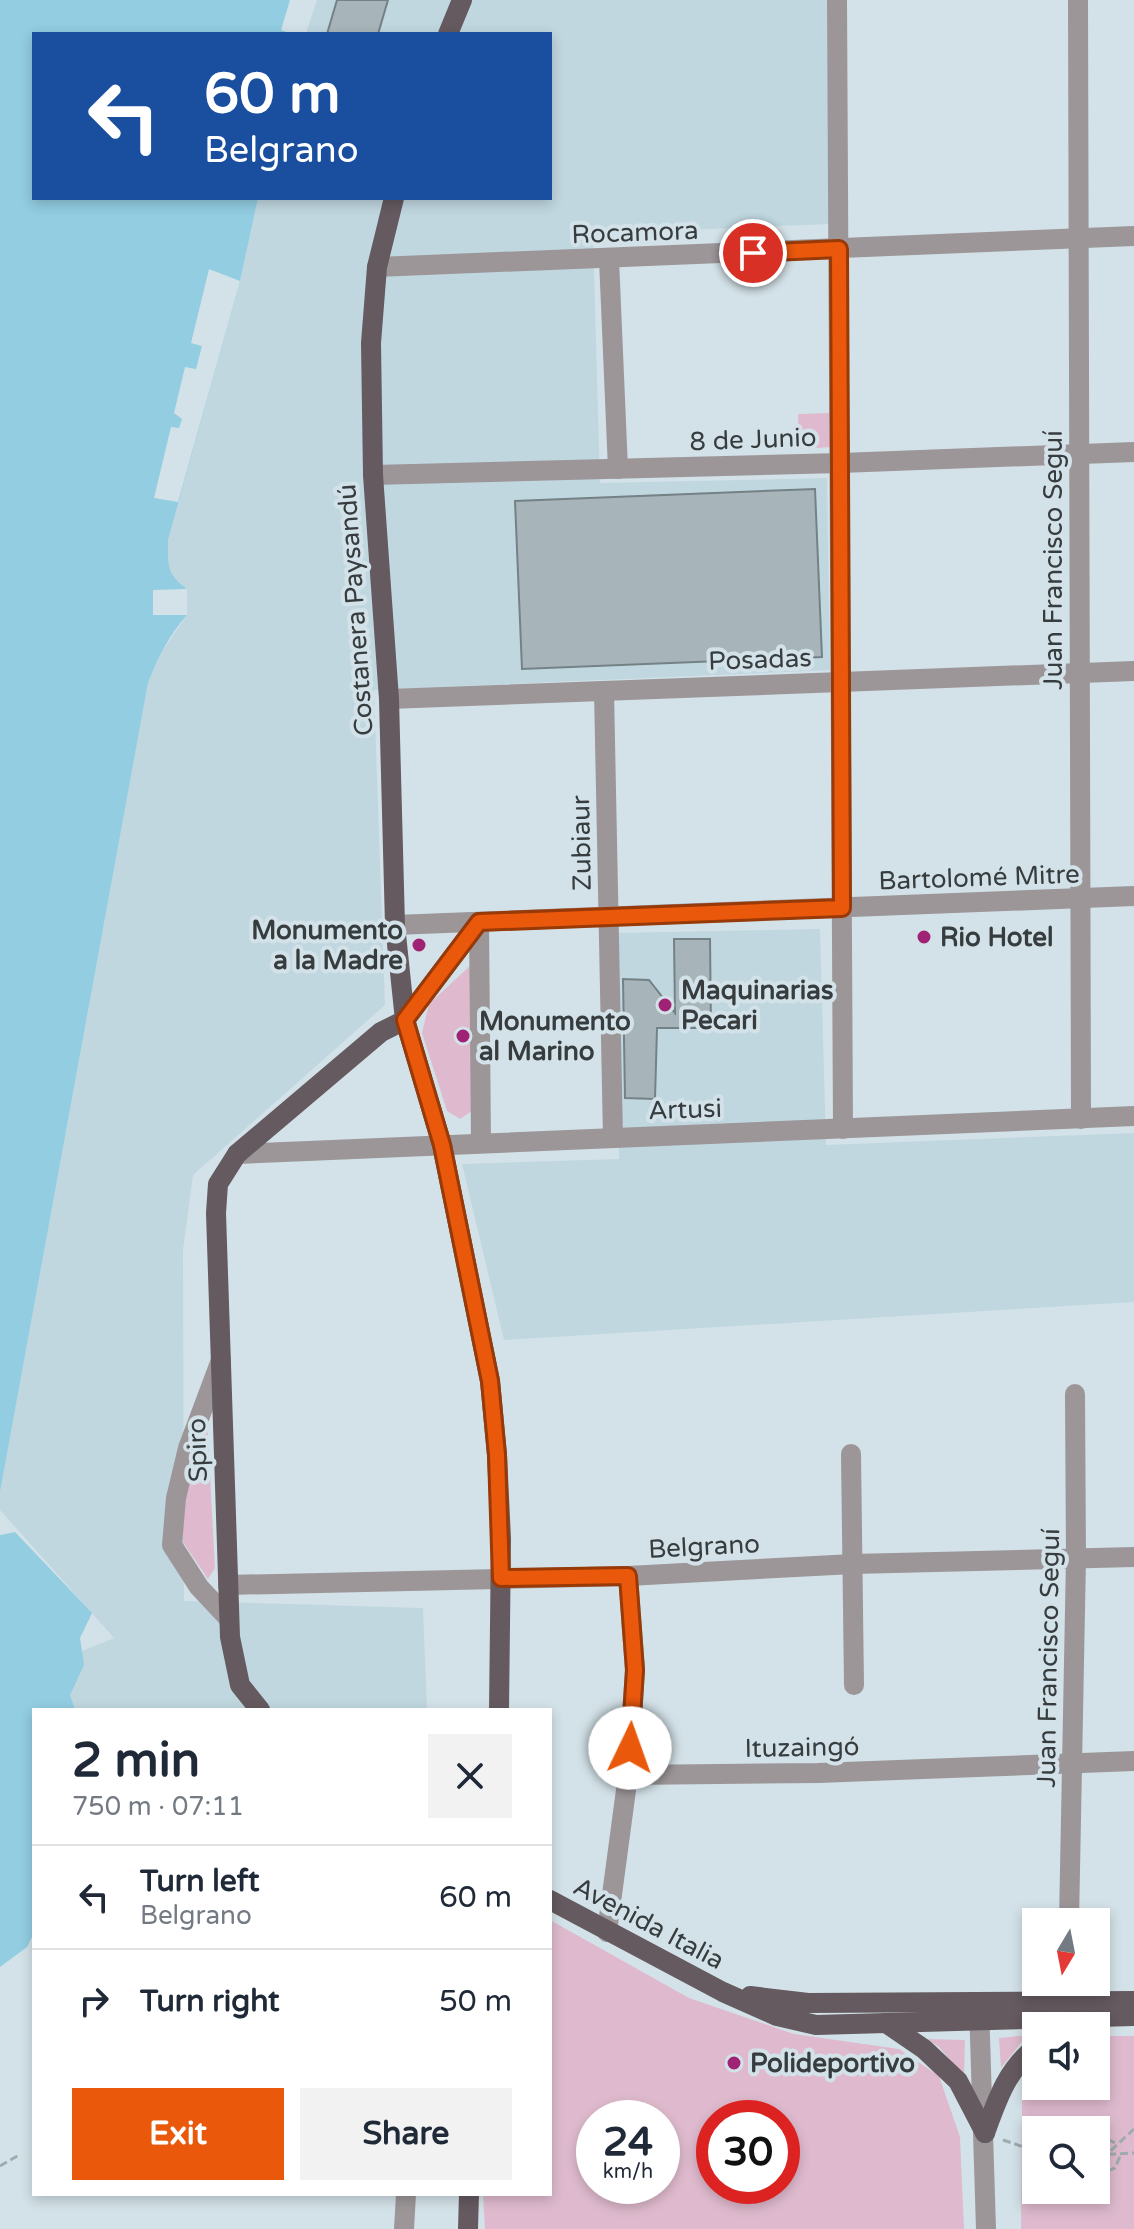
<!DOCTYPE html>
<meta charset="utf-8">
<style>
:root{--surface:#fff;--page:#f2f2f3;--text:#1f2937;--muted:#747a83;--line:#e0e1e3;--accent:#ea580c}
body{margin:0;font-family:"Varela Round",sans-serif;background:var(--page);color:var(--text);height:100vh;display:flex;flex-direction:column;font-size:30px;white-space:nowrap}
*{box-sizing:border-box;margin:0}
p{font-size:26px;color:var(--muted)}
.icon{flex:none;width:44px;height:44px;fill:none;stroke:currentColor;stroke-width:2;stroke-linecap:round;stroke-linejoin:round}
.map{position:relative;flex:1;overflow:hidden}
.side{position:absolute;left:32px;top:1708px;width:520px;height:488px;display:flex;flex-direction:column;background:var(--surface);border-radius:0px;box-shadow:0 4px 12px #0003}
.side>*{flex:none}
.top-card{position:absolute;left:32px;top:32px;width:520px;height:168px;border-radius:0px;box-shadow:0 4px 12px #0003;background:#1a4fa0;color:#fff;overflow:hidden}
.needle{width:52px;rotate:190deg}
.fabs{position:absolute;left:1022px;top:1908px;display:grid;gap:16px}
.fabs a{display:grid;place-items:center;width:88px;height:88px;border-radius:0px;background:var(--surface);box-shadow:0 4px 12px #0003;font-size:40px}
.speed{position:absolute;left:576px;top:2100px;display:flex;gap:16px;font-size:40px;font-weight:700;text-align:center}
.speed>*{display:grid;place-content:center;width:104px;height:104px;border-radius:50%;background:var(--surface);box-shadow:0 4px 12px #0003;line-height:1}
.speed small{font-size:20px;font-weight:400}
.speed .limit{border:12px solid #d22;background:#fff;color:#111}
.pin{position:absolute;display:grid;place-items:center;width:68px;height:68px;color:#fff;margin:-34px;border:4px solid #fff;border-radius:50%;box-shadow:0 2px 8px #0007}
.me{position:absolute;width:88px;margin:-44px;rotate:3deg;stroke-linejoin:round;filter:drop-shadow(0 0 6px #0008)}
.turn{display:flex;align-items:center;gap:28px;height:168px;padding:0 40px;font-size:36px}
.turn .icon{width:104px;height:104px;stroke-width:2.5}
.turn b{display:block;font-size:56px;line-height:68px}
.round{display:grid;place-items:center;flex:none;width:84px;height:84px;border-radius:0px;background:var(--page)}
.summary{display:flex;align-items:center;justify-content:space-between;height:136px;padding:0 40px}
h1{font-size:48px;font-weight:700;line-height:60px}
.button{display:flex;gap:16px;margin-top:auto;padding:16px 40px}
.button a{flex:1;height:92px;border-radius:0px;background:var(--accent);color:#fff;font-size:32px;font-weight:700;line-height:92px;text-align:center}
.button a+a{background:var(--page);color:var(--text)}
ul{padding:0;list-style:none}
li{display:flex;align-items:center;gap:24px;height:104px;padding:0 40px;border-top:2px solid var(--line)}
li div{flex:1}
li b{display:block;font-size:30px}
li em{font-style:normal}
.map>svg:first-child{display:block}
.built{fill:#c0d7e0}
.green{fill:#dfbace;fill-rule:evenodd}
.water{fill:#92cde1}
.pier{fill:#d3e2e8}
.building{fill:#a7b5ba;stroke:#748286;stroke-width:2}
.lines{fill:none;stroke-linecap:round;stroke-linejoin:round}
.path{stroke:#9fabaf;stroke-width:3;stroke-dasharray:8 4;stroke-linecap:butt}
.minor{stroke:#9c9699;stroke-width:20}
.major{stroke:#645a60;stroke-width:20}
.route-casing{stroke:#983908;stroke-width:20}
.route{stroke:#ea580c;stroke-width:14}
.poi-dot{fill:#a02275;stroke:#d3e2e8;stroke-width:3}
.labels{text-anchor:middle;stroke-width:8;stroke-linejoin:round;paint-order:stroke}
.street-label{font-size:26px;fill:#373d3f;stroke:#d3e2e8}
.poi-label{font-size:26px;font-weight:bold;fill:#373d3f;stroke:#d3e2e8;text-anchor:start}
</style>
<div class="map">
<svg width="1134" height="2229" viewBox="0 0 1134 2229">
<rect width="100%" height="100%" fill="#d3e2e8"/>
<g class="built">
<polygon points="317,0 827,0 829,224 593,234 600,483 827,478 830,670 374,690 385,1005 193,1175 183,1250 184,1601 423,1608 427,1710 34,1710 16,1678 114,1638 0,1510 0,1492 148,683 156,660 187,615 187,589 173,579 168,565 168,540 240,281 258,198 550,198 550,34 306,34"/>
<polygon points="820,929 826,1145 1134,1133 1134,1302 504,1340 462,1164 619,1159 619,933"/>
</g>
<g class="green">
<polygon points="832,413 833,447 799,449 798,414"/>
<polygon points="471,965 473,1110 460,1119 447,1111 422,1033 429,1004"/>
<polygon points="207,1418 215,1568 208,1579 183,1542 183,1486"/>
<path d="M550 1920 689 1998 794 2034 899 2049 939 2076 960 2137 964 2229H485L483 2194H550ZM594 2118H662V2186H594ZM714 2118H782V2186H714Z"/>
<polygon points="1027,2035 1001,2068 999,2038"/>
<path d="M1096 2036H1134V2229H1021L1022 2100 1036 2082V2086H1096ZM1036 2130H1096V2190H1036Z"/>
<polygon points="927,2039 965,2040 964,2076 939,2047"/>
</g>
<g class="water">
<path d="M0 0H317L306 34H34V198H258L240 281 168 540C168 565 166 574 187 589V615C170 634 157 658 148 683L0 1492Z"/>
<polygon points="15,1532 92,1613 80,1638 84,1665 70,1695 75,1710 34,1710 34,1933 27,1947 0,1967 0,1535"/>
</g>
<g class="pier">
<polygon points="290,0 317,0 306,34 292,34 281,30"/>
<polygon points="209,269 240,281 178,502 154,498 171,427 179,428 182,419 174,413 185,367 196,369 202,346 191,343"/>
<polygon points="187,589 187,615 153,615 153,590"/>
</g>
<g class="building">
<polygon points="337,0 388,0 378,34 327,34"/>
<polygon points="815,489 822,657 522,669 515,501"/>
<polygon points="674,939 710,939 711,1028 657,1028 655,1099 625,1098 623,979 649,980 675,1013"/>
</g>
<g class="lines">
<g class="path">
<polyline points="1003,2140 1036,2151"/>
<polyline points="1096,2141 1107,2139 1117,2144"/>
<polyline points="1096,2155 1134,2153"/>
<polyline points="0,2166 19,2155"/>
<polyline points="1096,2170 1105,2172 1115,2168 1121,2154"/>
<polyline points="1105,2172 1105,2156 1134,2129"/>
</g>
<g class="minor">
<polyline points="837,0 843,1129"/>
<polyline points="1078,0 1081,1119"/>
<polyline points="609,259 618,469"/>
<polyline points="377,267 1134,236"/>
<polyline points="373,475 841,463 1134,452"/>
<polyline points="604,691 613,1138"/>
<polyline points="389,699 1134,671"/>
<polyline points="479,922 481,1143"/>
<polyline points="395,925 1134,896"/>
<polyline points="237,1154 1134,1116"/>
<polyline points="221,1360 188,1448 176,1498 172,1545 199,1587 229,1619"/>
<polyline points="851,1454 854,1685"/>
<polyline points="628,1576 635,1670 628,1775"/>
<polyline points="228,1585 628,1576 853,1564 1134,1557"/>
<polyline points="1069,1922 1076,1558 1075,1394"/>
<polyline points="607,1932 628,1775 818,1773 1134,1761"/>
<polyline points="1067,2001 1068,1982"/>
<polyline points="979,2005 986,2229"/>
<polyline points="404,2229 406,2194"/>
</g>
<g class="major">
<polyline points="448,34 462,0"/>
<polyline points="394,198 377,267 371,343 373,475 389,699 395,925 405,1020 442,1145 490,1381 497,1455 501,1539 499,1710"/>
<polyline points="260,1710 240,1685 230,1637 216,1213 218,1184 237,1154 381,1032 405,1020 479,922"/>
<polyline points="550,1900 723,1992 777,2016 816,2025 1134,2016"/>
<polyline points="750,1996 808,2003 1134,2001"/>
<polyline points="886,2023 924,2049 958,2081 985,2133"/>
<path d="M985 2133C997 2100 1007 2069 1036 2047"/>
<polyline points="468,2229 469,2194"/>
</g>
</g>
<g class="lines">
<defs>
<polyline id="route" points="630,1748 635,1670 628,1576 501,1578 497,1455 490,1381 442,1145 405,1020 479,922 842,908 839,249 753,253"/>
</defs>
<use href="#route" class="route-casing"/>
<use href="#route" class="route"/>
</g>
<g class="poi-dot">
<circle cx="924" cy="937" r="8"/>
<circle cx="419" cy="945" r="8"/>
<circle cx="665" cy="1005" r="8"/>
<circle cx="463" cy="1036" r="8"/>
<circle cx="734" cy="2063" r="8"/>
</g>
<g class="labels">
<g class="street-label">
<text transform="translate(635 232) rotate(-2)" y="9">Rocamora</text>
<text transform="translate(753 439) rotate(-2)" y="9">8 de Junio</text>
<text transform="translate(1053 560) rotate(-90)" y="9">Juan Francisco Seguí</text>
<text transform="translate(355 610) rotate(-94)" y="9">Costanera Paysandú</text>
<text transform="translate(760 659) rotate(-2)" y="9">Posadas</text>
<text transform="translate(581 843) rotate(-91)" y="9">Zubiaur</text>
<text transform="translate(979 877) rotate(-2)" y="9">Bartolomé Mitre</text>
<text transform="translate(685 1109) rotate(-2)" y="9">Artusi</text>
<text transform="translate(197 1450) rotate(-92)" y="9">Spiro</text>
<text transform="translate(704 1546) rotate(-3)" y="9">Belgrano</text>
<text transform="translate(1048 1658) rotate(-89)" y="9">Juan Francisco Seguí</text>
<text transform="translate(802 1747) rotate(-1)" y="9">Ituzaingó</text>
<text transform="translate(649 1923) rotate(28)" y="9">Avenida Italia</text>
</g>
<g class="poi-label">
<text x="403" y="939" text-anchor="end">Monumento<tspan x="403" dy="30">a la Madre</tspan></text>
<text x="940" y="946">Rio Hotel</text>
<text x="681" y="999">Maquinarias<tspan x="681" dy="30">Pecari</tspan></text>
<text x="479" y="1030">Monumento<tspan x="479" dy="30">al Marino</tspan></text>
<text x="750" y="2072">Polideportivo</text>
</g>
</g>
</svg>
<div class="fabs">
<a><svg class="needle" viewBox="-14 -14 28 28"><path d="M0-13l5 13h-10z" fill="#e53935"/><path d="M0 13l5-13h-10z" fill="#747a83"/></svg></a>
<a><svg class="icon" aria-label="sound" viewBox="0 0 24 24"><path d="M4 9h4l5-4v14l-5-4H4zM17 9q2 3 0 6"/></svg></a>
<a><svg class="icon" aria-label="search" viewBox="0 0 24 24"><circle cx="10" cy="10" r="6"/><path d="M15 15l6 6"/></svg></a>
</div>
<div class="speed"><div>24<small>km/h</small></div><div class="limit">30</div></div>
<div class="pin" style="left:753px;top:253px;background:#d93025"><svg class="icon" aria-label="arrive" viewBox="0 0 24 24"><path d="M6 21V4h12l-3 4 3 4H6"/></svg></div>
<svg class="me" style="left:630px;top:1748px" viewBox="-20 -20 40 40"><circle r="19" fill="#fff"/><path d="M0-13L10 11 0 6-10 11z" fill="#ea580c"/></svg>
<div class="top-card">
<div class="turn"><svg class="icon" aria-label="left" viewBox="0 0 24 24"><path d="M17 20v-9H6M10 6l-5 5 5 5"/></svg><div><b>60 m</b>Belgrano</div></div>
</div>
<section class="side">
<div class="summary"><div><h1>2 min</h1><p>750 m · 07:11</p></div><a class="round"><svg class="icon" aria-label="close" viewBox="0 0 24 24"><path d="M6 6l12 12M18 6L6 18"/></svg></a></div>
<ul>
<li><svg class="icon" aria-label="left" viewBox="0 0 24 24"><path d="M17 20v-9H6M10 6l-5 5 5 5"/></svg><div><b>Turn left</b><p>Belgrano</p></div><em>60 m</em></li>
<li><svg class="icon" aria-label="right" viewBox="0 0 24 24"><path d="M7 20v-9h11M14 6l5 5-5 5"/></svg><div><b>Turn right</b></div><em>50 m</em></li>
</ul>
<div class="button"><a>Exit</a><a>Share</a></div>
</section>
</div>
